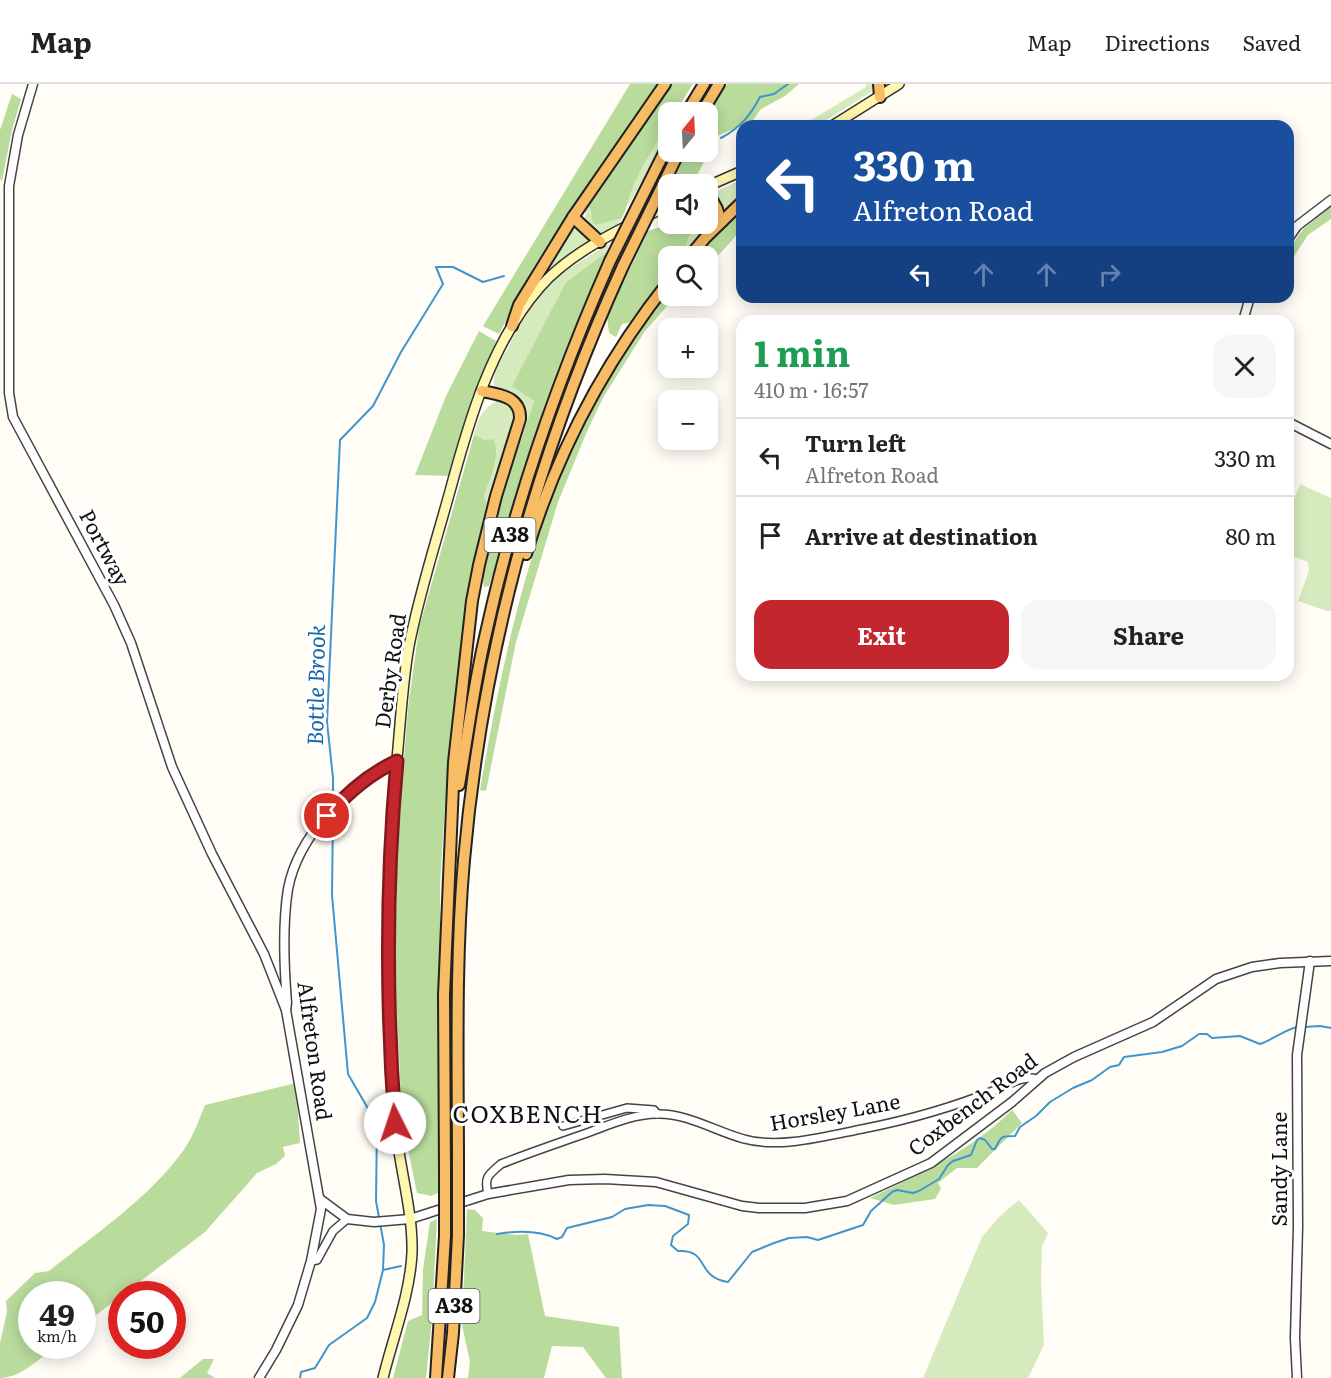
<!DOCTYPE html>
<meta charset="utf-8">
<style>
:root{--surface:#fff;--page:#f6f6f6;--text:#222;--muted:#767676;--line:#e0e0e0;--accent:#c4262e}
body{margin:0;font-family:Literata,serif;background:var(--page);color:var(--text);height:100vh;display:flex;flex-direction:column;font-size:22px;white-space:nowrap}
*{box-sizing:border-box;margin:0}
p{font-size:20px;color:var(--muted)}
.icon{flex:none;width:33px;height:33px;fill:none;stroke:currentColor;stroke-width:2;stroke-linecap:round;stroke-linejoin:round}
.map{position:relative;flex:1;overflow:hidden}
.details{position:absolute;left:736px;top:231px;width:558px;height:366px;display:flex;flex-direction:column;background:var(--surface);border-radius:18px;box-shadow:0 3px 15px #0003}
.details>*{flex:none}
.top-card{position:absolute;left:736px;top:36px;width:558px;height:183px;border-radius:18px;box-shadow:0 3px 15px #0003;background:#1a4fa0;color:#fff;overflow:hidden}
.needle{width:39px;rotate:18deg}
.buttons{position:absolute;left:658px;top:18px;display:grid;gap:12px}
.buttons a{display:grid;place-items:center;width:60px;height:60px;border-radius:12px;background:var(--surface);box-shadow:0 3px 15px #0003;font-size:30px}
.speed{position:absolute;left:18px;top:1197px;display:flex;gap:12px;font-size:30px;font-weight:700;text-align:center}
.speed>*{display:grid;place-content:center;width:78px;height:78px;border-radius:50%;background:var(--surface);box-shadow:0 3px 15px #0003;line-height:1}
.speed small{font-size:15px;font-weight:400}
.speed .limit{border:9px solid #d22;background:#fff;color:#111}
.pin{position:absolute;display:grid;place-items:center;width:51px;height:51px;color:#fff;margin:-26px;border:3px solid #fff;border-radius:50%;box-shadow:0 2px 6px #0007}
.me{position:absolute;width:66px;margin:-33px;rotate:356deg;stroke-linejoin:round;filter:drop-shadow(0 0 4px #0008)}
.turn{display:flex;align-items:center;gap:21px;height:126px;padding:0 18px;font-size:27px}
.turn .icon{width:78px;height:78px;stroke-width:2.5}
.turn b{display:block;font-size:42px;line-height:51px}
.lanes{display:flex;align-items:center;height:57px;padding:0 18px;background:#0003;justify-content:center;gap:30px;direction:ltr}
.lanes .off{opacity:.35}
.round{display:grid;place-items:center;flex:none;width:63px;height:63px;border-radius:18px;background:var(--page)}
.summary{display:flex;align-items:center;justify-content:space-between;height:102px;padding:0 18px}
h1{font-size:36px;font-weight:700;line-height:45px;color:#1e9e55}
.action{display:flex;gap:12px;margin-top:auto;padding:12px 18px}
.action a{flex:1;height:69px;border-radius:18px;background:var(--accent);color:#fff;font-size:24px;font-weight:700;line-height:69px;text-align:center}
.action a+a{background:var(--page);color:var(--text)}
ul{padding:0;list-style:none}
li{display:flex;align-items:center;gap:18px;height:78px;padding:0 18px;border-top:2px solid var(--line)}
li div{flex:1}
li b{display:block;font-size:22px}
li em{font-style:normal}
header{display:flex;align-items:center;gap:36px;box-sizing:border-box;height:84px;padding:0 30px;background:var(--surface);border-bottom:2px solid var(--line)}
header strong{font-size:28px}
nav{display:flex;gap:33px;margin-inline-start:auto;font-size:21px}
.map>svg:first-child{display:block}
.green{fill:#d5ebbd}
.forest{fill:#b9dc9c}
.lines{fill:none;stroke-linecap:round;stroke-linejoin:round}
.stream{stroke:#3f96cf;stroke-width:2}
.minor-casing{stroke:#444;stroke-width:10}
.tertiary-casing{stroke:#444;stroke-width:11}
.secondary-casing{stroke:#333;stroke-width:12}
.trunk-casing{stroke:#222;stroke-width:14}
.minor{stroke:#fff;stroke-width:7}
.tertiary{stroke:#fff;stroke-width:8}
.secondary{stroke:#fff6b0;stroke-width:9}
.trunk{stroke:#f7bc64;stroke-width:10}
.trunk-bridge-casing{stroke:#222;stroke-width:14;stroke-linecap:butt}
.trunk-bridge{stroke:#f7bc64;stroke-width:10}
.route-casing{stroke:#7f191e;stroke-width:15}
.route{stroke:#c4262e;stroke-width:10}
.labels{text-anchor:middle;stroke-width:6;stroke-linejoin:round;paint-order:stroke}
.shield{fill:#fff;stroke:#585858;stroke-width:1.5}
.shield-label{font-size:20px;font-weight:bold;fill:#111}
.street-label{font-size:21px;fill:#111;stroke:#fff}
.water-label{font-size:22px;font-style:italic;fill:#1768a6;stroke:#fff}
.quarter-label{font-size:24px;letter-spacing:1.5px;fill:#111;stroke:#fff}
</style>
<header>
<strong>Map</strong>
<nav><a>Map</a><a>Directions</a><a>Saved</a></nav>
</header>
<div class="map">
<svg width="1331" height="1294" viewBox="0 0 1331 1294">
<rect width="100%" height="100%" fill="#fffdf5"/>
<g class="green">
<polygon points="866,0 875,0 871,8 817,42 809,42 806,39 866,3"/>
<path d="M669 38V48L628 122C625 102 658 57 669 38Z"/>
<polygon points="742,95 742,114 724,131 714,109"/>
<polygon points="708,117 716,135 714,141 685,171 688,153 694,140 708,140"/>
<path d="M586 121 590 125V129L597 141 622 134C619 141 608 148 600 150L594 148 585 137Z"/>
<polygon points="572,141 590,157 549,184 547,182"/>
<path d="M609 160 607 168 566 198 513 302 534 317 525 345 522 319 515 311 494 301C492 290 501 276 507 266 517 246 528 223 544 206 562 187 587 173 609 160Z"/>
<path d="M497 317C508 318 513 325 516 335L487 419 484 413 496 375 485 356 474 351C478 336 482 324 497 317Z"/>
<polygon points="1300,400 1331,414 1331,527 1327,527 1298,517 1309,487 1308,478 1289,471 1289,427"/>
<polygon points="1019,1116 1048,1149 1042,1162 1041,1197 1044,1261 1028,1294 923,1294 982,1153 999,1133"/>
</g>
<g class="forest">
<polygon points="630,0 658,0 585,105 535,181 499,250 483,242"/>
<path d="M670 0H693L675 28H669V38C658 58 644 77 635 98 629 110 628 122 622 134L597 141 593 139 590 125 586 121Z"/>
<polygon points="727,0 799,0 785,12 761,25 752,37 717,52 695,95 686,100 671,100 686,68 708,68 708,30"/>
<polygon points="12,10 21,15 12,46 2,97 0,95 0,46"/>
<polygon points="742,123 742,145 708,183 708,172 695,172"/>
<polygon points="1331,123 1331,135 1308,151 1289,180 1289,165 1304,144"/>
<polygon points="675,140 694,140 697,144 688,153 685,171 669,172 669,191 632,238 622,240 616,253 609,249 607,232 648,147 666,141 674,143"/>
<path d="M607 168C583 223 559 278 540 335 522 391 508 447 489 502L484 503 483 494 496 431 534 317 512 302 566 198Z"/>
<path d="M669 205V212H676L645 247 604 312 588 345 558 418 516 558 486 707 480 706C511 525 551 351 669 205Z"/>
<path d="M479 247 496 257C477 301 461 345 450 392L415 391 446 312Z"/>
<path d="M474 351 485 356 493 355C502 372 489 395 484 413L487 419 470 494 445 721 440 802V1071L438 1109 431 1112 417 1109 402 1036 395 885 397 759 408 624 419 544Z"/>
<path d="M296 999 300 1059 283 1063 285 1072 276 1080 257 1089 205 1148 83 1241 82 1210H32V1262H56C40 1274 21 1294 0 1294V1259L7 1228 6 1217 35 1189 49 1187C95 1150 148 1115 183 1067 193 1053 199 1036 205 1021Z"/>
<path d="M1012 1026 1022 1039 977 1084H957L938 1099 941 1105 935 1115 894 1121 870 1114C920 1090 972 1066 1012 1026Z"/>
<polygon points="467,1125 475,1126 483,1134 482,1147 517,1151 528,1150 545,1232 619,1243 622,1294 606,1294 583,1263 552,1262 544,1294 468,1294 470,1278 462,1241"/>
<polygon points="437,1135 432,1235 426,1294 393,1294 408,1237 422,1231 423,1185 430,1138"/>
<polygon points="203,1275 214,1275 207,1289 215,1294 180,1294"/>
</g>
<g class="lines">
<g class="stream">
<path d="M721 54C740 44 750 32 760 13L774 10 788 0"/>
<polyline points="333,719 333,694 327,638 340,356 373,322 401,268 443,200 436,183 453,183 483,198 504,192"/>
<polyline points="1304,943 1320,942 1331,944"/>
<path d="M497 1150C515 1147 539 1146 557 1155L562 1153 567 1144 612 1133 625 1125 648 1121 665 1122 689 1131 688 1140 673 1152 671 1161 678 1167C710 1165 695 1193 728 1198L752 1168 774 1159 789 1154 807 1153 818 1156 863 1141 871 1127 892 1108 897 1106 913 1109 919 1107 939 1095 948 1081 953 1077 971 1071 977 1056 980 1054 985 1056 992 1065H995C1001 1052 1001 1052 1015 1052L1020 1043 1036 1032 1050 1018 1073 1004 1092 996 1110 983 1119 981 1124 973 1162 968 1182 962 1199 950H1207L1212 954 1240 952 1260 960C1272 956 1288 944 1298 943"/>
<polyline points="383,1186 401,1182"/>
<polyline points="300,1294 301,1288 315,1284 329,1261 367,1234 375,1218 383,1186 384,1161 376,1117 377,1040 348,990 332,811 333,728"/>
</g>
<defs>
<g id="minor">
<polyline points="563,1042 627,1024 654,1026 657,1030"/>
<path d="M488 1110C484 1093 488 1091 501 1080 529 1069 558 1059 587 1049 609 1041 633 1030 657 1030 687 1029 717 1048 744 1055 779 1065 827 1052 862 1045 908 1036 954 1023 998 1005 1009 1000 1024 991 1037 995"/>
<polyline points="311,1177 317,1176 333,1147 347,1135"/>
</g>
<g id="tertiary">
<polyline points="33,0 18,51 9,102 9,309 13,333 114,521 131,559 172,683 212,770 264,870 286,926"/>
<polyline points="1288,155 1297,142 1331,116"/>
<polyline points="1243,237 1250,213"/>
<polyline points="1288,338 1331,360"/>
<polyline points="320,1115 347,1135 374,1138 410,1135 488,1110 569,1096 605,1095 656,1098 742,1122 759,1124 805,1124 847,1117 931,1079 1012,1018 1045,989 1074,973 1153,938 1216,895 1252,883 1280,879 1331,877"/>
<path d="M259 1294 276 1266 298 1221 311 1177 321 1125 286 926 287 919C284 882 282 842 288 805 298 752 349 699 397 677"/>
<polyline points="1297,1294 1295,1254 1298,1143 1297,971 1310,877"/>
</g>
<g id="secondary">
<polyline points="832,42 899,0"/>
<polyline points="708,102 742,87"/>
<path d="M383 1294C393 1253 410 1211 412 1169 413 1133 403 1097 398 1061 393 1023 391 984 390 946 388 852 389 758 398 664 401 630 403 596 409 562 419 510 436 458 450 407 469 337 491 259 540 203 571 167 627 142 669 121"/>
</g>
<g id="trunk">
<polyline points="879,0 880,13"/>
<polyline points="687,28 704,0"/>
<polyline points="702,28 719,0"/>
<polyline points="708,109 717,125 721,138"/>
<polyline points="573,133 600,158"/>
<polyline points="690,172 705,154 742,118"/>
<polyline points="512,242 519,221 573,133 665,0"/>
<path d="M526 470C556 370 604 279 669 197"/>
<path d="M459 701C468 650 474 599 486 549 514 421 557 297 610 177"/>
<path d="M458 1082C458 980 455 878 464 776 482 570 537 370 623 182"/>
<path d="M445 1085 444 911 454 678 472 517 479 481 496 412 520 335C521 312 499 311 482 307"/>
<polyline points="436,1294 445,1152"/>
<polyline points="448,1294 453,1249 458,1151"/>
</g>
</defs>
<use href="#minor" class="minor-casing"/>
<use href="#tertiary" class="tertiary-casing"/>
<use href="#secondary" class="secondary-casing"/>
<use href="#trunk" class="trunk-casing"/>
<use href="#minor" class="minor"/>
<use href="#tertiary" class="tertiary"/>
<use href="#secondary" class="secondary"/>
<use href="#trunk" class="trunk"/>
<defs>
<g id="trunk-bridge">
<polyline points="610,177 666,65"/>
<polyline points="623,182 678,70"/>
<polyline points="458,1151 458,1082"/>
<polyline points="445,1152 445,1085"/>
</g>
</defs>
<use href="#trunk-bridge" class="trunk-bridge-casing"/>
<use href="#trunk-bridge" class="trunk-bridge"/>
</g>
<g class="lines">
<defs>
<path id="route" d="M327 732C347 709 369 690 397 677 386 797 386 919 395 1039"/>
</defs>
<use href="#route" class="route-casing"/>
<use href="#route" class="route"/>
</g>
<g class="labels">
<g class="shield">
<rect x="484.5" y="434" width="51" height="34" rx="4.5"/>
<rect x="428.5" y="1205" width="51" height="34" rx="4.5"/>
</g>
<g class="shield-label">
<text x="510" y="458">A38</text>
<text x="454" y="1229">A38</text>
</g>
<g class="street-label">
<text transform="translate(104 464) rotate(62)" y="7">Portway</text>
<text transform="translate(391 587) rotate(-82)" y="7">Derby Road</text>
<text transform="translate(314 967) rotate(82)" y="7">Alfreton Road</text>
<text transform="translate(973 1021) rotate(-37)" y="7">Coxbench Road</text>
<text transform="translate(835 1029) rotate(-10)" y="7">Horsley Lane</text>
<text transform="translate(1280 1085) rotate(-90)" y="7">Sandy Lane</text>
</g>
<g class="water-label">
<text transform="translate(316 601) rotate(-89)" y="8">Bottle Brook</text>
</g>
<g class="quarter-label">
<text x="528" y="1039">COXBENCH</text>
</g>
</g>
</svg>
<div class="buttons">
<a><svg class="needle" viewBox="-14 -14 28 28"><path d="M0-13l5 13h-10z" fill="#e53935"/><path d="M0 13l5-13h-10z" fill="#767676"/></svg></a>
<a><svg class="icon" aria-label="sound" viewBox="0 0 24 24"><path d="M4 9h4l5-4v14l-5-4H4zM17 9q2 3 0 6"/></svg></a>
<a><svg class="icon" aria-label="search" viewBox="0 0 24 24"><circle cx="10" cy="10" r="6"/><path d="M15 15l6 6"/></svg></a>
<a>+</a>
<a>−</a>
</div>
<div class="speed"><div>49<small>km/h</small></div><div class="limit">50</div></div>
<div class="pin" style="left:327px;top:732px;background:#d93025"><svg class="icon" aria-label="arrive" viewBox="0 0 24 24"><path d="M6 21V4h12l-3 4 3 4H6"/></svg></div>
<svg class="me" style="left:395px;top:1039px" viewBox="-20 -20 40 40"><circle r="19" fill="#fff"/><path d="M0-13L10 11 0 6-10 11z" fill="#c4262e"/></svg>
<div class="top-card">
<div class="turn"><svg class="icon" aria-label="left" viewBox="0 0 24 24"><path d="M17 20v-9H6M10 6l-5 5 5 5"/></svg><div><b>330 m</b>Alfreton Road</div></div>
<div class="lanes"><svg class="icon" aria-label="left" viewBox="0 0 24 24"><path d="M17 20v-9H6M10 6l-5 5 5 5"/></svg><svg class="icon off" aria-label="ahead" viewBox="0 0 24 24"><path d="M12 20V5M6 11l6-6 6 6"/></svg><svg class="icon off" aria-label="ahead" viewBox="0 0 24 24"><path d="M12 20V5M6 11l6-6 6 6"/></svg><svg class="icon off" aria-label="right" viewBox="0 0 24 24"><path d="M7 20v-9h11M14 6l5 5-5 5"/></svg></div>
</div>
<section class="details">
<div class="summary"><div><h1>1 min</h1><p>410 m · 16:57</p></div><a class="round"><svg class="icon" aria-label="close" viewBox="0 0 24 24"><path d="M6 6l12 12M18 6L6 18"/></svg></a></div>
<ul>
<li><svg class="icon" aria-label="left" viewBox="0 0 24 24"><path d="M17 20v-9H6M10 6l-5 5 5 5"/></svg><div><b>Turn left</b><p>Alfreton Road</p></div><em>330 m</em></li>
<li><svg class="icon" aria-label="arrive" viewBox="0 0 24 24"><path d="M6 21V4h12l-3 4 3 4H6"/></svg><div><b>Arrive at destination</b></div><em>80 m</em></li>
</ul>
<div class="action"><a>Exit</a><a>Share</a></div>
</section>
</div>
